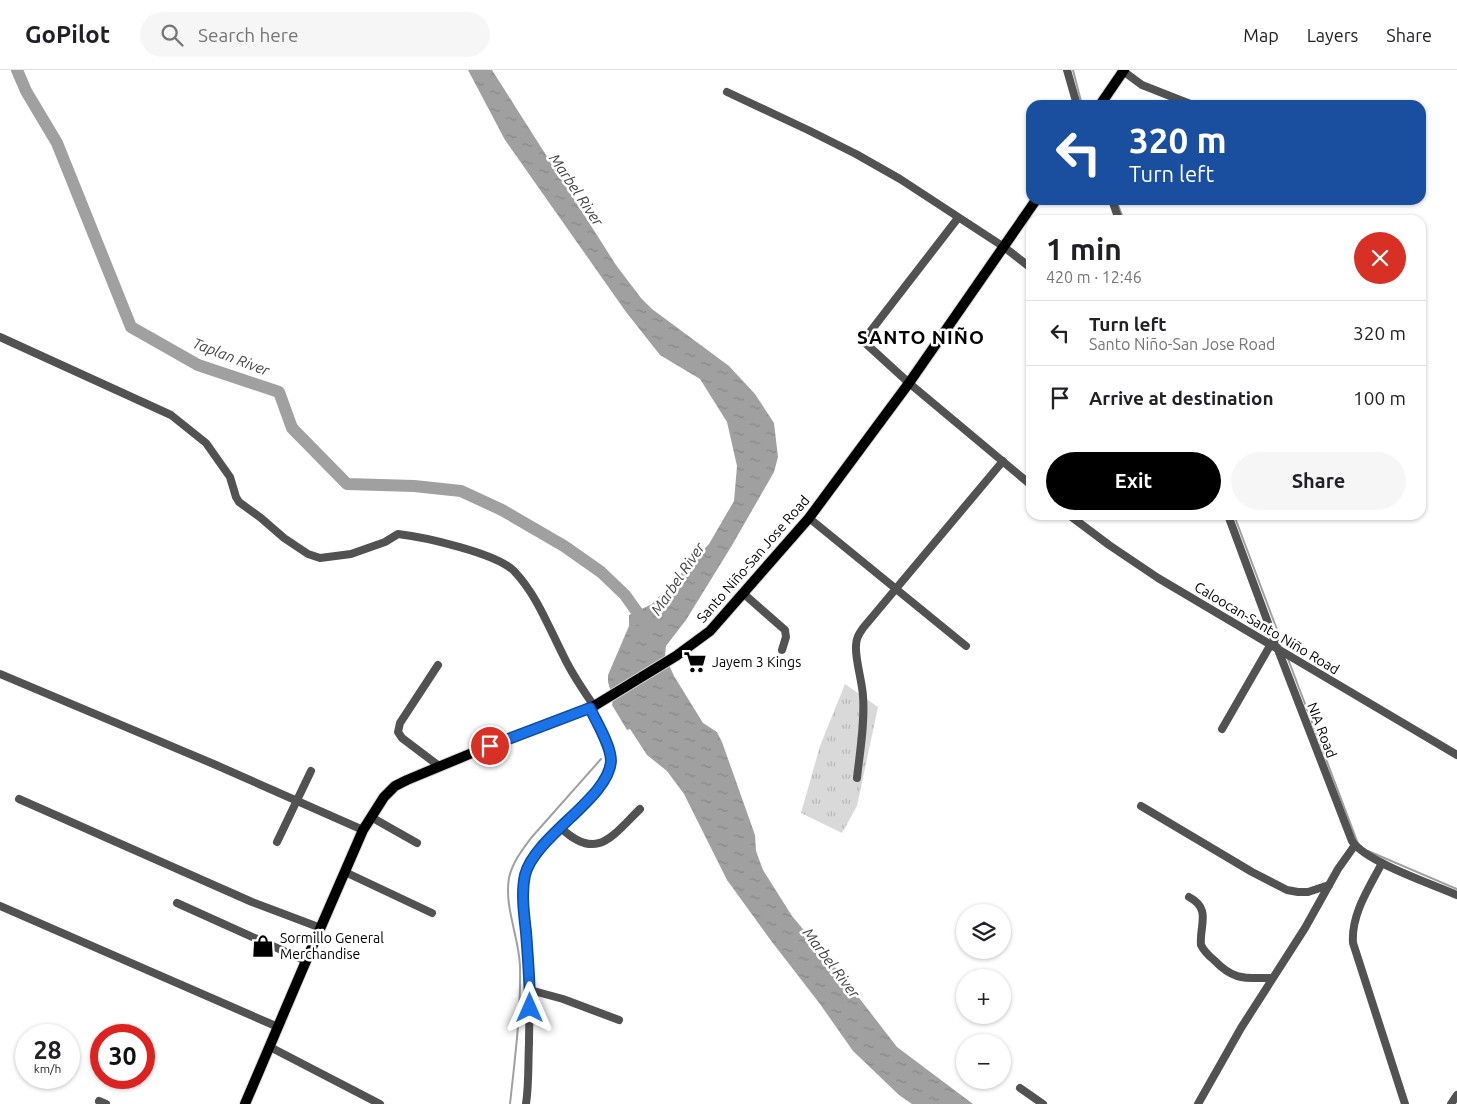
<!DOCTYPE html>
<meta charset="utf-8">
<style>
:root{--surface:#fff;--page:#f6f6f6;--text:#202124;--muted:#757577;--line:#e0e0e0;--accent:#000}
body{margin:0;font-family:Ubuntu,sans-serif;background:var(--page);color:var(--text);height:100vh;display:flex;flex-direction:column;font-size:19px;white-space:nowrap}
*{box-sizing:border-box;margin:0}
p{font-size:16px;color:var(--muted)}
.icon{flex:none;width:28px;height:28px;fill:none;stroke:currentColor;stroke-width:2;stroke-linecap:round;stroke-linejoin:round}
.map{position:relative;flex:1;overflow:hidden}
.drawer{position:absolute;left:1026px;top:145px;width:400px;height:305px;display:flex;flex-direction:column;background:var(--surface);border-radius:15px;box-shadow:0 1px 4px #0004}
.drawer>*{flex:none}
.guide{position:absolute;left:1026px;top:30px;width:400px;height:105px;border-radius:15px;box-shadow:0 1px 4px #0004;background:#1a4fa0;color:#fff;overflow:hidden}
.tools{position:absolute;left:956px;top:834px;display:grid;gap:10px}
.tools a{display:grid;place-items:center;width:55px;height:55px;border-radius:50%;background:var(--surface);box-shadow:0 1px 4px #0004;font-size:25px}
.speed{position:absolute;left:15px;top:954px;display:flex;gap:10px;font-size:25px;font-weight:700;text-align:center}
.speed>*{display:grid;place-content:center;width:65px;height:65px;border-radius:50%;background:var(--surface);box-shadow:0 1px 4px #0004;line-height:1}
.speed small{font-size:12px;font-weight:400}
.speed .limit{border:8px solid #d22;background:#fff;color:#111}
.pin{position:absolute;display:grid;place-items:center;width:42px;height:42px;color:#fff;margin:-21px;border:2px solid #fff;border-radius:50%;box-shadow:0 1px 5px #0007}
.me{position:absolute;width:55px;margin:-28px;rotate:0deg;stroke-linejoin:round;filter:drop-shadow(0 0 4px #0008)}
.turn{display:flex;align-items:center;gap:18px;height:105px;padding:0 20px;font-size:22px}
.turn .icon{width:65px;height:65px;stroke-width:2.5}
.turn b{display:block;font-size:35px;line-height:42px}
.round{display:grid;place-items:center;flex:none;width:52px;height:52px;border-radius:26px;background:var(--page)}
.summary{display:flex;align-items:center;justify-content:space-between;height:85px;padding:0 20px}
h1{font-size:30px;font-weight:700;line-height:38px}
.cta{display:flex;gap:10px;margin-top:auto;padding:10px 20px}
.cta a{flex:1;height:58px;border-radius:30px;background:var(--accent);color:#fff;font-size:20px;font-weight:700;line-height:58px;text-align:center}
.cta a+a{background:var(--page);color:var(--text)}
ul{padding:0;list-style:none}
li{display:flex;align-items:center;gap:15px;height:65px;padding:0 20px;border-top:1px solid var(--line)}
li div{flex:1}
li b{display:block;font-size:19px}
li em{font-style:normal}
header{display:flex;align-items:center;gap:30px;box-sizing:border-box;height:70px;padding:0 25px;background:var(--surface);border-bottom:1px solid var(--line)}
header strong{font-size:24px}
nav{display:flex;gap:28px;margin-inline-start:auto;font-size:18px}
.search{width:350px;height:45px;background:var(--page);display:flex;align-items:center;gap:12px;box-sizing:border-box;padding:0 18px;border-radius:28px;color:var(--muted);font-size:19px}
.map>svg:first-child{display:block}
.grass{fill:url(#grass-tufts)}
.water{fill:url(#water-ripples)}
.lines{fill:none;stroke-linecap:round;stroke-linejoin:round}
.stream{stroke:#a0a0a0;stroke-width:2}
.river{stroke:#a0a0a0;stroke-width:12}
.major-casing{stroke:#dbdbdb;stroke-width:12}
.minor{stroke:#525252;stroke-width:8}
.major{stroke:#000;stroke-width:10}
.route-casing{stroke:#114b97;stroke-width:12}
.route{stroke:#1a73e8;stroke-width:9}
.labels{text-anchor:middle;stroke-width:5;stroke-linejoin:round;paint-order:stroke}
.street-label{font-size:14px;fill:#000;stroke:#fff}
.poi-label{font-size:14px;fill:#000;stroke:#fff;text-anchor:start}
.water-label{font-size:15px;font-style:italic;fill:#414141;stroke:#fff}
.district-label{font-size:19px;font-weight:bold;letter-spacing:1px;fill:#000;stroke:#fff}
</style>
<header>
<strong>GoPilot</strong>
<div class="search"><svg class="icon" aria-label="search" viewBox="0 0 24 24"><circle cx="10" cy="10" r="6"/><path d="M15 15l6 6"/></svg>Search here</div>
<nav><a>Map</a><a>Layers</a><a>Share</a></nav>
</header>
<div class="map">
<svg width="1457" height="1034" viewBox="0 0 1457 1034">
<defs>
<pattern id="grass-tufts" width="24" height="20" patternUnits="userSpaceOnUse" patternTransform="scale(1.25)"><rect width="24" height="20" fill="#d9d9d9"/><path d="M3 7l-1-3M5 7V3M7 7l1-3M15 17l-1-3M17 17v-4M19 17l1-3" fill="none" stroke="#b8b8b8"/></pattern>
<pattern id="water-ripples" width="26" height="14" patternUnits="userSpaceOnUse" patternTransform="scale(1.25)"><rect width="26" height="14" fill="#a0a0a0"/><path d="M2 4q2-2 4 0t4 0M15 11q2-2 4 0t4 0" fill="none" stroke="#888"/></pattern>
</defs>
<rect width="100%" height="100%" fill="#fff"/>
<polygon class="grass" points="845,614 878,637 857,736 842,763 801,743 820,676"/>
<polygon class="water" points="468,0 492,0 616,195 641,228 652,239 729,296 755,324 774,353 778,387 774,402 731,477 686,550 666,576 665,586 674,606 703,653 717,662 722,672 755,765 756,781 763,800 792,846 839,902 897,977 973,1034 912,1034 899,1025 853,981 820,934 772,872 727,810 684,724 667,701 647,685 630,659 627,660 612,635 613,629 608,612 608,605 629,556 629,545 652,534 709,474 734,431 737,396 727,352 700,309 660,285 626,242 505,70"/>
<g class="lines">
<g class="stream">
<polyline points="1073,0 1082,35"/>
<polyline points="1116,130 1124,150"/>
<polyline points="1234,445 1279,565"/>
<polyline points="1288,589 1357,771"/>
<polyline points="1368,781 1457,819"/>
<path d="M510 1034C515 988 521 942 520 896 519 867 504 837 509 808 512 793 522 780 531 768L601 689"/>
</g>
<polyline class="river" points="17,0 26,21 57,73 131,257 198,295 279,322 292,358 347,414 414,416 461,421 502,440 564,476 601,502 625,525 647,556"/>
<defs>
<g id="major">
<polyline points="1100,35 1124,0"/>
<polyline points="245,1034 303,898 363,760 384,727 395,716 407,710 472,683 594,636 676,586 710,561 809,448 909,313 1036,130"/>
</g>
</defs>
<use href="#major" class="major-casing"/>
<g class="minor">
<polyline points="1067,0 1077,35"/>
<polyline points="1123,1 1142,15 1193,35"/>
<polyline points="727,22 808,60 856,84 900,109 1004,177 1031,198"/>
<polyline points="1112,130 1119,150"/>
<polyline points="958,148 863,271 909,313 1031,415"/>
<path d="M0 267 171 345 206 373 230 407 236 427 239 432 261 448 284 468 308 484 320 488 351 484 385 472 398 464C424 467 496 483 514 501 537 525 549 558 564 587 572 604 583 620 594 636"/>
<polyline points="1069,445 1109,475 1158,508 1457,685"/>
<path d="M1228 445 1277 577 1352 771C1366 792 1432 814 1457 825"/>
<polyline points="809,448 966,576"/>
<polyline points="744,524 785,560 786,567 782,580"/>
<polyline points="438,595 400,653 398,662 402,668 439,696"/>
<polyline points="0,604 216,695 363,760"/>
<polyline points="1222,659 1271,574"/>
<path d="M857 708C860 681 865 653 863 626 862 610 855 589 856 576 856 568 859 564 863 558L1003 391"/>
<polyline points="19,729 252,832 321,858"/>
<polyline points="1141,736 1252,802 1287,820 1298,822 1308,822 1329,815"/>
<polyline points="371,747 417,773"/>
<path d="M561 758C597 792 612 766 640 739"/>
<polyline points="277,772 311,701"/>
<path d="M1382 793C1369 818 1351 844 1353 873L1405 1034"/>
<polyline points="345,802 432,843"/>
<path d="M1189 827C1212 839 1199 856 1201 875 1204 881 1209 886 1214 890 1234 911 1245 908 1272 908"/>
<polyline points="177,833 306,891"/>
<polyline points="0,836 278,957"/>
<polyline points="530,920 563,929 619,950"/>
<polyline points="270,977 380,1034"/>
<polyline points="1020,1018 1043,1034"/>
<polyline points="99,1031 106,1034"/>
<path d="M526 1034C529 1014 528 994 529 974 529 948 531 923 529 898 527 872 518 828 526 804 538 766 610 726 611 690 611 675 596 652 590 638"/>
<polyline points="1198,1034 1241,958 1305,858 1338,799 1355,775"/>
<polyline points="1451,1034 1457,1025"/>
</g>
<use href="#major" class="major"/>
</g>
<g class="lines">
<defs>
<path id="route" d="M490 676 590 638C596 652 611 675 611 691 609 728 535 766 525 805 521 823 524 844 526 862 528 888 530 913 530 938"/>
</defs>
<use href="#route" class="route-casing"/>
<use href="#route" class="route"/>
</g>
<defs>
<symbol id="supermarket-bare" viewBox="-9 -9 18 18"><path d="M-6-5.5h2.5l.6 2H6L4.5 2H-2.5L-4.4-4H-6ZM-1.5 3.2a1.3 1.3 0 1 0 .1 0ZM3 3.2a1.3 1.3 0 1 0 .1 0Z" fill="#000" stroke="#fff" stroke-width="2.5" paint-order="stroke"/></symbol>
<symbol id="shop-bare" viewBox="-9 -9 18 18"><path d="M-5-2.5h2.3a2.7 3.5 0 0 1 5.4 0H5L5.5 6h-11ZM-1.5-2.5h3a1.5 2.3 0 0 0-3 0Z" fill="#000" stroke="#fff" stroke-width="2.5" paint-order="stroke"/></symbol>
</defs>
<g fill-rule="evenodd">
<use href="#supermarket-bare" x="679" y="576" width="32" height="32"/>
<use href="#shop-bare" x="247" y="860" width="32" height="32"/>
</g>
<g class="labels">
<g class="street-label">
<text transform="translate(753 489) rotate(-49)" y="5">Santo Niño-San Jose Road</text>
<text transform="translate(1267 558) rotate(31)" y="5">Caloocan-Santo Niño Road</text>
<text transform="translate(1322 660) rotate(69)" y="5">NIA Road</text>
</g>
<g class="poi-label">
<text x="712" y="597">Jayem 3 Kings</text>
<text x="280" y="873">Sormillo General<tspan x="280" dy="16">Merchandise</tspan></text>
</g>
<g class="water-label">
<text transform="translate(576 120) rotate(56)" y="5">Marbel River</text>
<text transform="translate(231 287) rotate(21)" y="5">Taplan River</text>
<text transform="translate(678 509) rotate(-56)" y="5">Marbel River</text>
<text transform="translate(831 893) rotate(53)" y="5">Marbel River</text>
</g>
<g class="district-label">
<text x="921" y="274">SANTO NIÑO</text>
</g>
</g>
</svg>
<div class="tools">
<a><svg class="icon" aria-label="layers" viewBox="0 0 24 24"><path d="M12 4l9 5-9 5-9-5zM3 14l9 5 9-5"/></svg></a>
<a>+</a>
<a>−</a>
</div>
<div class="speed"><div>28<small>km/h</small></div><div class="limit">30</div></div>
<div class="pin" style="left:490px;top:676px;background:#d93025"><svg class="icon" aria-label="arrive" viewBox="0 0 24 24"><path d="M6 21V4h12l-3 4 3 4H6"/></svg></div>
<svg class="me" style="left:530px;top:938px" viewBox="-20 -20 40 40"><path d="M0-17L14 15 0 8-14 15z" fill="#1a73e8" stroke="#fff" stroke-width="4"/></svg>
<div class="guide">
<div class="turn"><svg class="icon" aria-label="left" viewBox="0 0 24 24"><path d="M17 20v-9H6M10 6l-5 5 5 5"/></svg><div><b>320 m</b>Turn left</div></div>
</div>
<section class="drawer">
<div class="summary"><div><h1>1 min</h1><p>420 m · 12:46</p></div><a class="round" style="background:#d93025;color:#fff"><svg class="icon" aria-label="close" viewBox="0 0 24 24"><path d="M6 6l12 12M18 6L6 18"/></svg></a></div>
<ul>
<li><svg class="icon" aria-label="left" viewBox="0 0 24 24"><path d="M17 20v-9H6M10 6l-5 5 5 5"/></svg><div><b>Turn left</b><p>Santo Niño-San Jose Road</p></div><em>320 m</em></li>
<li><svg class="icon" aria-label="arrive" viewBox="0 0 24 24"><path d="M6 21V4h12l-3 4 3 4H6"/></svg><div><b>Arrive at destination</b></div><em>100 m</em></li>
</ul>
<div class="cta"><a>Exit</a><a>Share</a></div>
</section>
</div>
